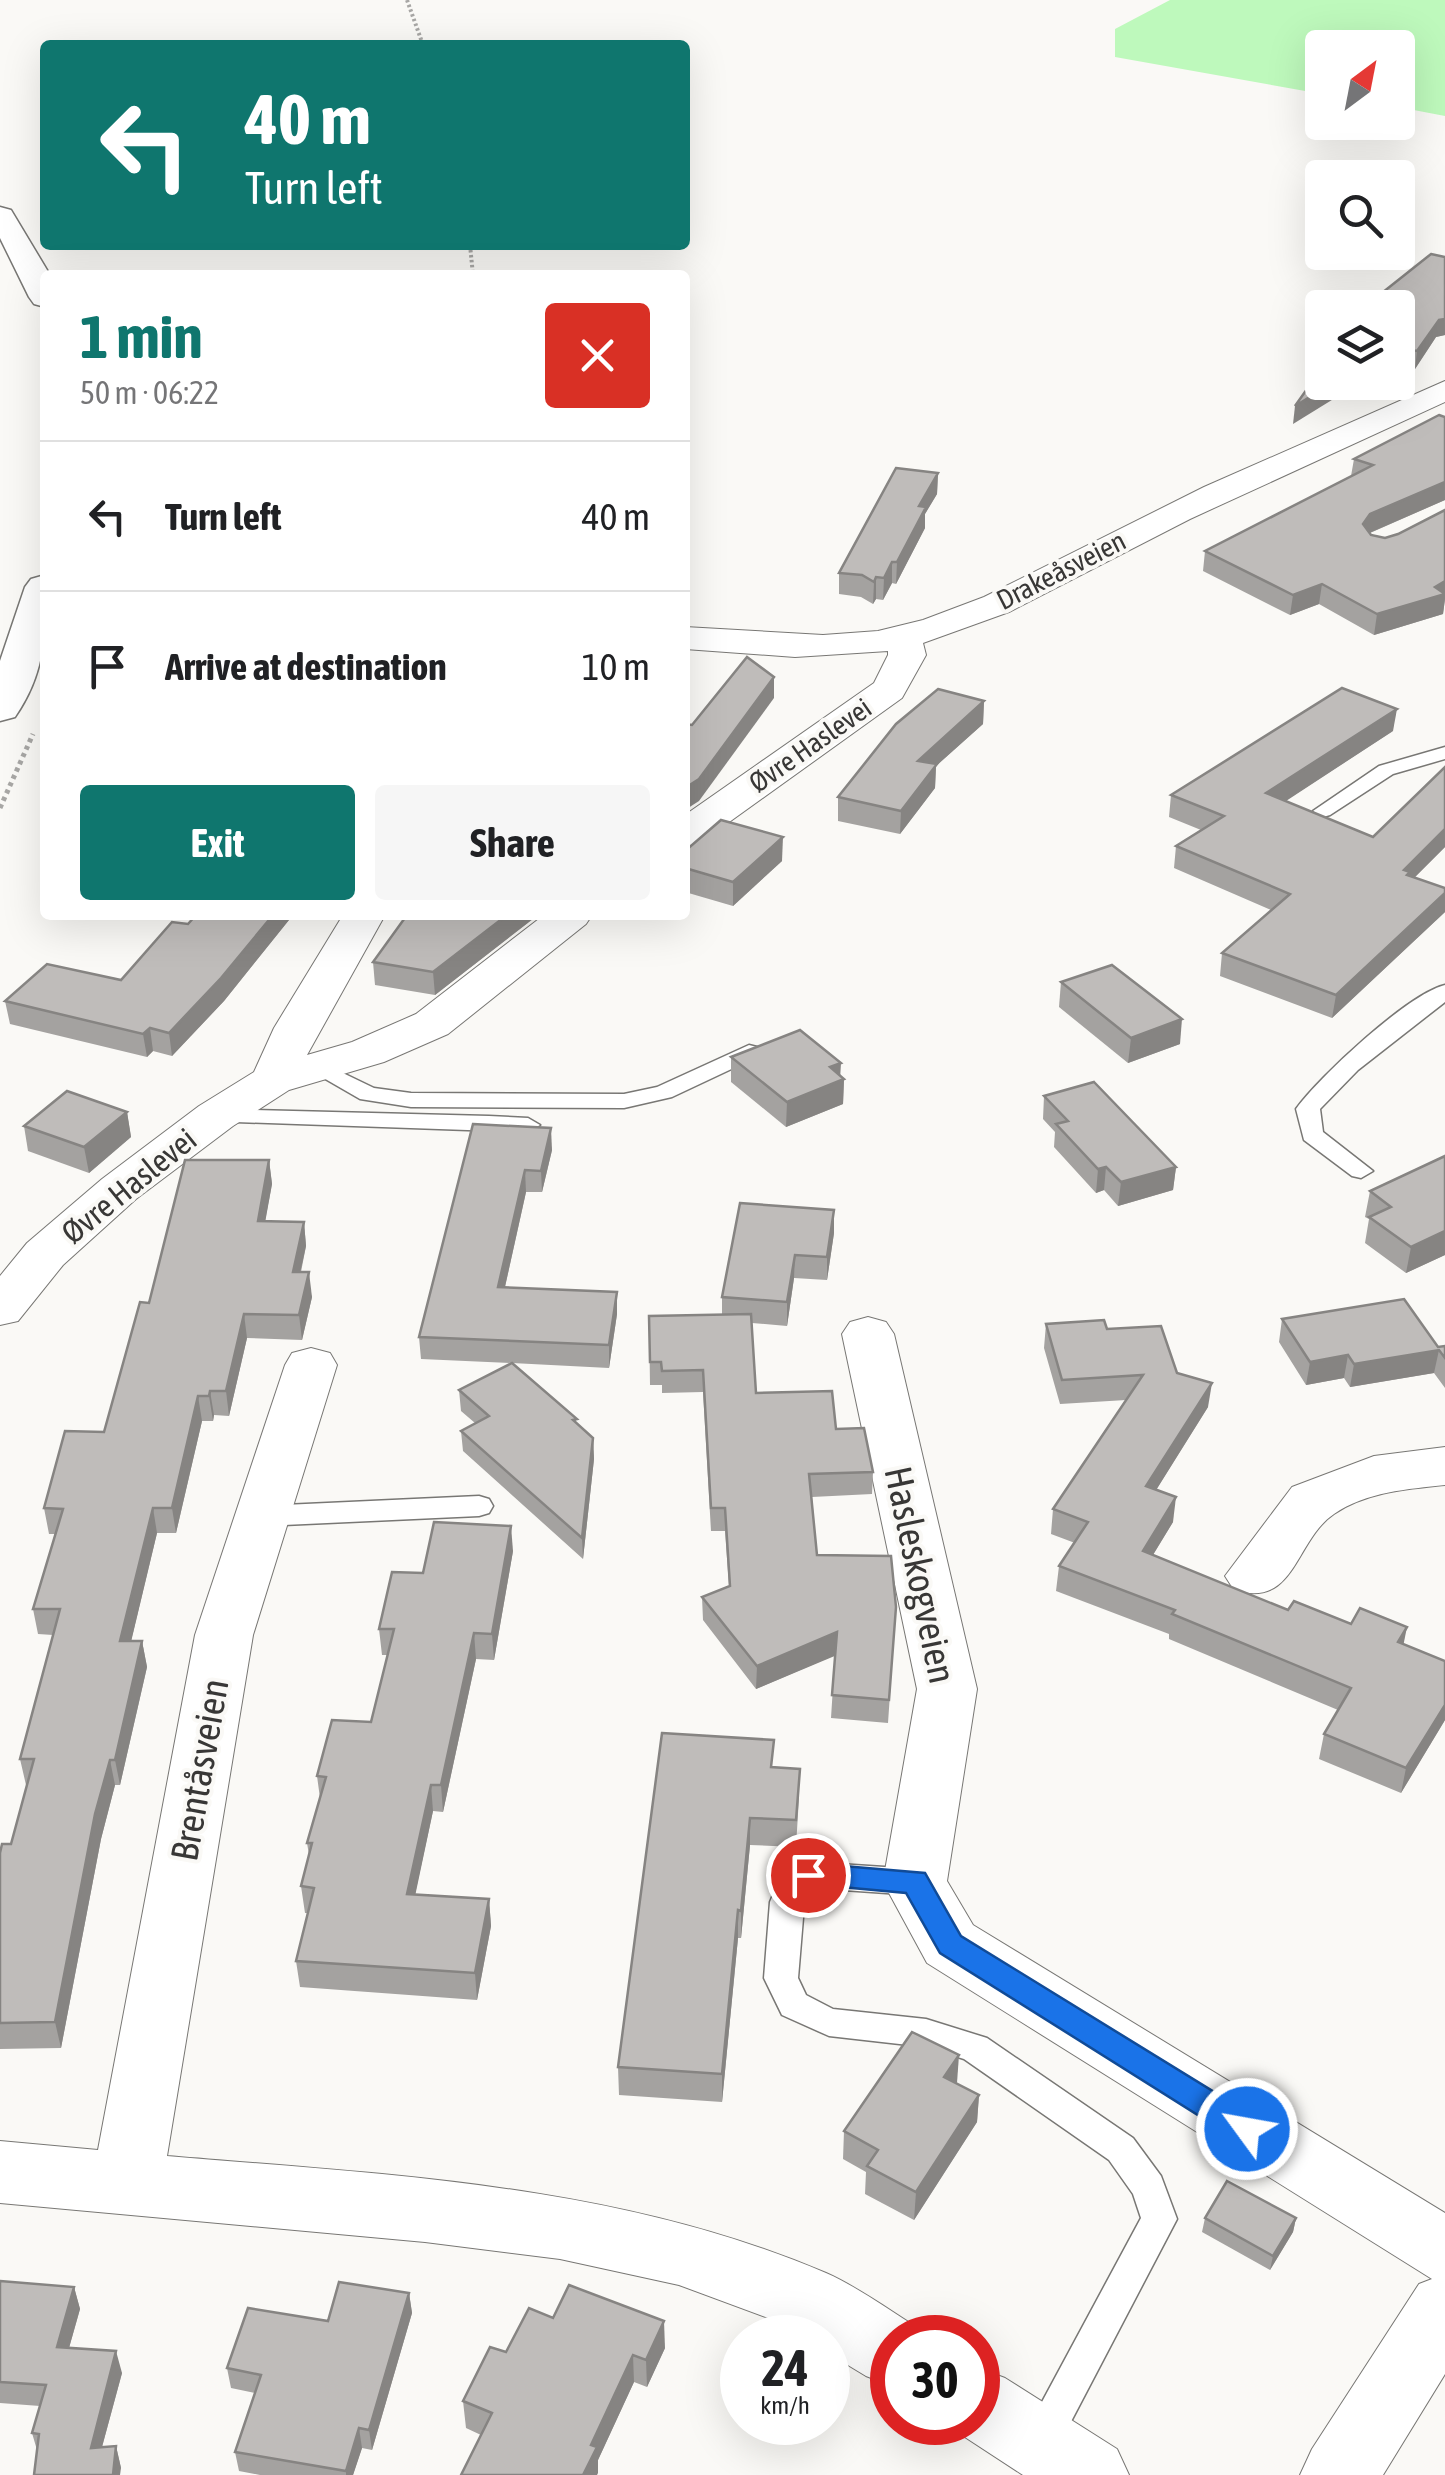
<!DOCTYPE html>
<meta charset="utf-8">
<style>
:root{--surface:#fff;--page:#f6f6f6;--text:#202124;--muted:#757577;--line:#e0e0e0;--accent:#0f766e}
body{margin:0;font-family:"Asap Condensed",sans-serif;background:var(--page);color:var(--text);height:100vh;display:flex;flex-direction:column;font-size:38px;white-space:nowrap}
*{box-sizing:border-box;margin:0}
p{font-size:32px;color:var(--muted)}
.icon{flex:none;width:55px;height:55px;fill:none;stroke:currentColor;stroke-width:2;stroke-linecap:round;stroke-linejoin:round}
.map{position:relative;flex:1;overflow:hidden}
.panel{position:absolute;left:40px;top:270px;width:650px;height:650px;display:flex;flex-direction:column;background:var(--surface);border-radius:10px;box-shadow:0 10px 40px #0002}
.panel>*{flex:none}
.guide{position:absolute;left:40px;top:40px;width:650px;height:210px;border-radius:10px;box-shadow:0 10px 40px #0002;background:#0f766e;color:#fff;overflow:hidden}
.needle{width:65px;rotate:32deg}
.fabs{position:absolute;left:1305px;top:30px;display:grid;gap:20px}
.fabs a{display:grid;place-items:center;width:110px;height:110px;border-radius:10px;background:var(--surface);box-shadow:0 10px 40px #0002;font-size:50px}
.speed{position:absolute;left:720px;top:2315px;display:flex;gap:20px;font-size:50px;font-weight:700;text-align:center}
.speed>*{display:grid;place-content:center;width:130px;height:130px;border-radius:50%;background:var(--surface);box-shadow:0 10px 40px #0002;line-height:1}
.speed small{font-size:25px;font-weight:400}
.speed .limit{border:15px solid #d22;background:#fff;color:#111}
.pin{position:absolute;display:grid;place-items:center;width:85px;height:85px;color:#fff;margin:-42px;border:5px solid #fff;border-radius:50%;box-shadow:0 2px 10px #0007}
.me{position:absolute;width:110px;margin:-55px;rotate:302deg;stroke-linejoin:round;filter:drop-shadow(0 0 8px #0008)}
.turn{display:flex;align-items:center;gap:35px;height:210px;padding:0 40px;font-size:45px}
.turn .icon{width:130px;height:130px;stroke-width:2.5}
.turn b{display:block;font-size:70px;line-height:85px}
.round{display:grid;place-items:center;flex:none;width:105px;height:105px;border-radius:10px;background:var(--page)}
.overview{display:flex;align-items:center;justify-content:space-between;height:170px;padding:0 40px}
h1{font-size:60px;font-weight:700;line-height:75px;color:var(--accent)}
.action{display:flex;gap:20px;margin-top:auto;padding:20px 40px}
.action a{flex:1;height:115px;border-radius:10px;background:var(--accent);color:#fff;font-size:40px;font-weight:700;line-height:115px;text-align:center}
.action a+a{background:var(--page);color:var(--text)}
ul{padding:0;list-style:none}
li{display:flex;align-items:center;gap:30px;height:150px;padding:0 40px;border-top:2px solid var(--line)}
li div{flex:1}
li b{display:block;font-size:38px}
li em{font-style:normal}
.map>svg:first-child{display:block}
.green{fill:#bef9bc}
.lines{fill:none;stroke-linecap:round;stroke-linejoin:round}
.service-casing{stroke:#787774;stroke-width:3}
.minor-casing{stroke:#787774;stroke-width:2}
.secondary-casing{stroke:#787774;stroke-width:3}
.path-far1{stroke:#a8a7a5;stroke-width:4;stroke-dasharray:2.5 2.5;stroke-linecap:butt}
.path{stroke:#a8a7a5;stroke-width:5;stroke-dasharray:4 4;stroke-linecap:butt}
.service{fill:#fff;fill-rule:evenodd}
.minor{fill:#fff;fill-rule:evenodd}
.secondary{fill:#fff;fill-rule:evenodd}
.wall{fill:#a4a2a0}
.shaded-wall{fill:#868482}
.building{fill:#bfbcba;stroke:#868482;stroke-width:2.5}
.route{fill:#1a73e8;stroke:#114b97;stroke-width:2.5}
.labels{text-anchor:middle;stroke-width:8;stroke-linejoin:round;paint-order:stroke}
.far-street-label{font-size:28px;fill:#383736;stroke:#faf9f6}
.street-label{font-size:32px;fill:#383736;stroke:#faf9f6}
.near-street-label{font-size:38px;fill:#383736;stroke:#faf9f6}
</style>
<div class="map">
<svg width="1445" height="2475" viewBox="0 0 1445 2475">
<rect width="100%" height="100%" fill="#faf9f6"/>
<polygon class="green" points="1170,0 1445,0 1445,116 1398,107 1398,48 1322,48 1322,94 1115,57 1115,29"/>
<g class="lines">
<defs>
<g id="service">
<polygon points="1445,747 1445,759 1393,774 1330,815 1323,817 1313,811 1379,766"/>
<path d="M1445 985V1002L1358 1070 1320 1109 1323 1132 1373 1171 1361 1178 1352 1176 1304 1140 1296 1109C1319 1077 1408 994 1445 985Z"/>
<polygon points="749,1045 757,1047 760,1052 757,1057 672,1097 624,1108 411,1107 360,1099 308,1069 320,1062 374,1088 411,1093 624,1094 657,1087"/>
<polygon points="216,1109 489,1116 528,1118 540,1125 528,1132 208,1121 204,1116 208,1111"/>
<polygon points="479,1496 489,1499 493,1506 489,1513 479,1516 262,1526 252,1523 248,1516 252,1509 262,1506"/>
<polygon points="808,1862 915,1869 926,1873 931,1882 926,1891 915,1895 814,1888 805,1894 798,1978 806,1995 833,2009 926,2019 987,2038 1133,2138 1161,2176 1177,2219 1054,2454 1040,2459 1026,2454 1021,2441 1141,2218 1133,2194 1109,2160 964,2059 926,2047 829,2036 782,2015 764,1978 770,1902 780,1878"/>
</g>
<g id="minor">
<polygon points="1445,381 1445,402 1190,519 1009,612 923,643 926,655 902,698 700,843 685,846 685,815 874,683 888,655 888,651 795,657 685,649 685,627 823,635 878,631 923,620 984,597 1204,487"/>
<polygon points="343,915 385,915 307,1055 352,1042 416,1014 544,915 592,915 586,924 448,1034 384,1062 289,1090 233,1126 136,1199 63,1265 18,1321 0,1325 0,1276 27,1243 102,1179 199,1106 254,1072 274,1028"/>
<polygon points="868,1317 886,1322 894,1334 977,1689 947,1881 973,1925 1445,2213 1445,2374 1383,2475 1300,2475 1312,2449 1419,2284 1432,2279 927,1963 883,1882 917,1689 842,1334 850,1322"/>
<path d="M311 1348 330 1353 337 1365 253 1635 167 2156C390 2175 618 2184 826 2273 858 2287 889 2310 918 2328L923 2338H892V2386L866 2376 828 2353V2338H803L779 2322 679 2285 560 2259 425 2242 0 2203V2141L98 2150 195 1635 285 1365 292 1353Z"/>
<path d="M1445 1447V1485C1408 1489 1366 1492 1334 1514 1294 1541 1296 1609 1234 1590L1225 1576 1292 1487 1374 1456Z"/>
<polygon points="978,2368 1005,2378 1117,2449 1129,2475 1023,2475 951,2428 949,2422 978,2422"/>
</g>
<g id="secondary">
<polygon points="0,207 11,210 50,275 45,275 45,307 34,304 29,297 0,238"/>
<path d="M45 575C45 630 48 669 15 717L0 721V661L25 587 31 579Z"/>
</g>
</defs>
<use href="#service" class="service-casing"/>
<use href="#minor" class="minor-casing"/>
<use href="#secondary" class="secondary-casing"/>
<g class="path-far1">
<polyline points="407,0 423,45"/>
<polyline points="470,245 473,275"/>
</g>
<polyline class="path" points="0,808 33,734"/>
<use href="#service" class="service"/>
<use href="#minor" class="minor"/>
<use href="#secondary" class="secondary"/>
</g>
<g class="wall">
<polygon points="1445,257 1445,335 1436,337 1415,369 1398,366 1398,308"/>
<polygon points="1445,417 1445,500 1370,533 1371,535 1385,538 1398,534 1445,510 1445,599 1443,614 1374,635 1319,604 1290,615 1203,571 1205,551 1351,476 1354,459"/>
<polygon points="938,473 937,494 925,514 925,528 896,584 892,583 883,600 876,599 873,604 861,597 839,594 839,573"/>
<polygon points="984,701 983,724 936,766 935,788 900,834 838,821 838,797"/>
<polygon points="1393,731 1285,801 1373,837 1445,847 1414,878 1445,912 1332,1018 1220,976 1222,953 1271,910 1174,868 1176,846 1201,830 1169,817 1171,795"/>
<polygon points="685,851 782,861 733,906 685,892"/>
<polygon points="211,915 293,915 224,1001 172,1056 153,1051 147,1057 10,1024 5,1001 121,980 188,924"/>
<polygon points="538,915 435,995 375,985 373,962"/>
<polygon points="1061,982 1180,1044 1128,1063 1059,1007"/>
<polygon points="731,1057 840,1076 844,1079 843,1104 786,1127 731,1082"/>
<polygon points="1044,1096 1176,1167 1173,1190 1118,1206 1104,1190 1096,1193 1054,1147 1055,1132 1043,1119"/>
<polygon points="127,1112 131,1137 89,1173 28,1151 24,1126"/>
<polygon points="473,1124 552,1150 542,1192 526,1192 505,1287 617,1292 617,1314 609,1368 512,1363 593,1438 594,1459 583,1559 463,1451 461,1431 475,1423 461,1411 459,1390 511,1363 421,1359 419,1337"/>
<polygon points="1445,1156 1445,1255 1406,1273 1365,1243 1369,1219 1365,1217 1370,1191"/>
<polygon points="269,1160 272,1184 265,1221 304,1222 306,1246 301,1272 312,1297 302,1340 247,1338 229,1416 214,1415 213,1421 202,1421 176,1533 157,1533 131,1641 142,1641 147,1667 120,1785 115,1785 101,1839 61,2048 0,2049 0,1853 11,1844 27,1785 26,1785 20,1759 53,1635 38,1634 33,1609 55,1534 49,1534 44,1508 104,1432 149,1303"/>
<polygon points="834,1233 827,1280 794,1278 787,1326 752,1323 756,1393 836,1429 873,1472 872,1494 812,1497 817,1555 896,1607 888,1723 831,1718 835,1655 756,1689 703,1620 702,1597 729,1586 725,1531 711,1531 703,1392 662,1393 662,1385 650,1385 649,1316 722,1315 722,1297"/>
<polygon points="1282,1319 1438,1347 1445,1346 1445,1388 1434,1373 1350,1387 1344,1378 1306,1385 1279,1342"/>
<polygon points="1046,1324 1107,1329 1177,1373 1208,1407 1156,1490 1173,1522 1153,1555 1288,1610 1404,1644 1445,1661 1445,1720 1401,1793 1319,1759 1324,1734 1338,1710 1169,1639 1169,1634 1056,1591 1059,1566 1075,1543 1051,1534 1053,1509 1126,1400 1060,1404 1044,1348"/>
<polygon points="513,1551 494,1660 476,1659 443,1812 433,1811 415,1894 489,1899 491,1926 477,2000 300,1987 296,1961 308,1913 305,1913 301,1886 309,1855 307,1843 320,1798 317,1776 371,1722 388,1655 382,1655 379,1629 423,1573"/>
<polygon points="774,1767 799,1797 796,1847 750,1845 741,1938 738,1938 722,2102 619,2095 618,2067"/>
<polygon points="956,2083 979,2095 977,2122 914,2220 865,2194 866,2172 843,2159 844,2131"/>
<polygon points="1205,2218 1296,2218 1293,2232 1270,2270 1202,2232"/>
<polygon points="0,2281 74,2287 80,2309 69,2348 122,2373 102,2447 116,2446 121,2468 37,2450 32,2433 40,2406 0,2403"/>
<polygon points="409,2293 412,2313 372,2450 362,2448 353,2475 260,2475 239,2471 235,2452 255,2393 231,2388 227,2368 328,2321"/>
<polygon points="553,2318 665,2348 647,2387 634,2382 598,2460 597,2475 461,2475 481,2435 466,2428 463,2401 506,2352"/>
</g>
<g class="shaded-wall">
<polygon points="1445,319 1445,335 1436,337 1415,369 1417,351 1439,320"/>
<polygon points="1322,343 1322,360 1314,362 1316,344"/>
<polygon points="1334,382 1361,382 1293,424 1295,406"/>
<polygon points="938,473 937,494 925,514 925,528 896,584 897,562 919,506"/>
<polygon points="1445,482 1445,500 1367,534 1363,524 1370,514"/>
<polygon points="892,562 892,583 883,600 884,578"/>
<polygon points="876,577 876,599 873,604 874,582"/>
<polygon points="1445,581 1445,599 1443,614 1374,635 1377,614"/>
<polygon points="1322,584 1319,604 1290,615 1293,595"/>
<polygon points="774,677 774,698 699,801 685,810 685,788"/>
<polygon points="984,701 983,724 936,766 935,788 900,834 901,811 918,761"/>
<polygon points="1397,709 1393,731 1263,816 1266,793"/>
<polygon points="1445,829 1445,847 1408,884 1404,870"/>
<polygon points="783,837 782,861 733,906 733,882"/>
<polygon points="1445,893 1445,912 1332,1018 1336,995"/>
<polygon points="273,915 293,915 224,1001 172,1056 169,1033"/>
<polygon points="507,915 538,915 435,995 433,972"/>
<polygon points="1182,1019 1180,1044 1128,1063 1131,1038"/>
<polygon points="150,1028 153,1051 147,1057 143,1034"/>
<polygon points="841,1063 840,1080 844,1079 843,1104 786,1127 787,1102 830,1067"/>
<polygon points="127,1112 131,1137 89,1173 84,1147"/>
<polygon points="551,1128 552,1150 542,1192 541,1171"/>
<polygon points="269,1160 272,1184 261,1245 258,1221"/>
<polygon points="1106,1167 1104,1190 1096,1193 1098,1169"/>
<polygon points="1176,1167 1173,1190 1118,1206 1121,1182"/>
<polygon points="525,1170 526,1192 500,1309 498,1287"/>
<polygon points="834,1210 834,1233 827,1280 827,1257"/>
<polygon points="304,1222 306,1246 295,1296 293,1272"/>
<polygon points="1445,1231 1445,1255 1406,1273 1411,1247"/>
<polygon points="795,1255 794,1278 787,1326 787,1302"/>
<polygon points="309,1272 312,1297 302,1340 299,1315"/>
<polygon points="617,1292 617,1314 609,1368 609,1345"/>
<polygon points="244,1314 247,1338 229,1416 226,1391"/>
<polygon points="1439,1350 1434,1373 1350,1387 1354,1364"/>
<polygon points="1348,1355 1344,1378 1306,1385 1310,1362"/>
<polygon points="1212,1383 1208,1407 1143,1511 1146,1486"/>
<polygon points="210,1391 214,1415 213,1421 209,1396"/>
<polygon points="198,1396 202,1421 176,1533 172,1508"/>
<polygon points="593,1438 594,1459 583,1559 582,1538"/>
<polygon points="1176,1497 1173,1522 1140,1576 1143,1551"/>
<polygon points="153,1508 157,1533 125,1667 120,1641"/>
<polygon points="511,1526 513,1551 494,1660 492,1634"/>
<polygon points="1407,1627 1402,1652 1398,1642"/>
<polygon points="837,1632 837,1655 756,1689 757,1666"/>
<polygon points="474,1633 476,1659 443,1812 441,1785"/>
<polygon points="142,1641 147,1667 120,1785 115,1760"/>
<polygon points="1445,1705 1445,1720 1401,1793 1406,1768"/>
<polygon points="110,1760 115,1785 101,1839 61,2048 55,2022 95,1814"/>
<polygon points="431,1785 433,1811 410,1920 407,1894"/>
<polygon points="750,1818 750,1845 741,1938 741,1911"/>
<polygon points="489,1899 491,1926 477,2000 475,1973"/>
<polygon points="738,1910 738,1938 722,2102 722,2074"/>
<polygon points="959,2055 957,2083 944,2077"/>
<polygon points="979,2095 977,2122 914,2220 916,2192"/>
<polygon points="1296,2218 1293,2232 1270,2270 1273,2256"/>
<polygon points="74,2287 80,2309 63,2369 57,2347"/>
<polygon points="409,2293 412,2313 372,2450 369,2430"/>
<polygon points="664,2321 665,2348 647,2387 646,2360"/>
<polygon points="116,2351 122,2373 96,2469 91,2448"/>
<polygon points="633,2355 634,2382 598,2460 598,2473 597,2475 583,2475 591,2445"/>
<polygon points="359,2428 362,2448 353,2475 346,2475 346,2471"/>
<polygon points="116,2446 121,2468 120,2475 113,2475"/>
</g>
<g class="building">
<polygon points="1431,254 1445,257 1445,319 1439,320 1417,351 1398,348 1398,308 1363,308"/>
<polygon points="1322,368 1322,382 1334,382 1295,406"/>
<polygon points="1439,415 1445,417 1445,482 1370,514 1363,524 1371,535 1385,538 1398,534 1445,510 1445,581 1435,587 1445,594 1377,614 1322,584 1293,595 1205,551 1373,465 1354,459"/>
<polygon points="896,468 938,473 919,506 926,507 897,562 892,562 884,578 876,577 874,582 862,575 839,573"/>
<polygon points="747,657 774,677 699,779 685,788 685,724 692,725"/>
<polygon points="1342,688 1397,709 1266,793 1373,837 1445,767 1445,829 1404,870 1410,872 1407,875 1445,888 1445,893 1336,995 1222,953 1290,894 1176,846 1224,816 1171,795"/>
<polygon points="938,689 984,701 918,761 937,764 901,811 838,797 896,724"/>
<polygon points="721,820 783,837 733,882 685,868 685,851"/>
<polygon points="196,915 273,915 221,978 169,1033 150,1028 143,1034 5,1001 47,964 121,980 172,922 188,924"/>
<polygon points="407,915 507,915 433,972 373,962"/>
<polygon points="1112,965 1182,1019 1131,1038 1061,982"/>
<polygon points="800,1030 841,1063 830,1067 844,1079 787,1102 731,1057"/>
<polygon points="1094,1082 1176,1167 1121,1182 1106,1167 1098,1169 1056,1124 1068,1121 1044,1096"/>
<polygon points="67,1091 127,1112 84,1147 24,1126"/>
<polygon points="473,1124 551,1128 541,1171 525,1170 498,1287 617,1292 609,1345 419,1337"/>
<polygon points="1445,1156 1445,1231 1411,1247 1369,1217 1391,1207 1370,1191"/>
<polygon points="185,1160 269,1160 258,1221 304,1222 293,1272 309,1272 299,1315 244,1314 226,1391 210,1391 209,1396 198,1396 172,1508 153,1508 120,1641 142,1641 115,1760 110,1760 95,1814 55,2022 0,2023 0,1853 2,1844 11,1844 34,1759 20,1759 60,1609 33,1609 63,1509 44,1508 65,1431 104,1432 140,1302 149,1303"/>
<polygon points="740,1203 834,1210 827,1257 795,1255 787,1302 722,1297"/>
<polygon points="1404,1299 1438,1347 1445,1346 1445,1358 1439,1350 1354,1364 1348,1355 1310,1362 1282,1319"/>
<polygon points="751,1314 756,1393 832,1391 836,1429 864,1428 873,1472 809,1474 817,1555 891,1556 896,1607 889,1700 832,1695 837,1632 757,1666 702,1597 730,1586 725,1508 711,1508 703,1370 662,1371 661,1362 650,1362 649,1316"/>
<polygon points="1104,1320 1107,1329 1161,1326 1177,1373 1212,1383 1146,1486 1176,1497 1143,1551 1288,1610 1294,1601 1351,1624 1360,1608 1407,1627 1398,1642 1445,1661 1445,1705 1406,1768 1324,1734 1351,1688 1172,1614 1175,1610 1059,1566 1088,1522 1053,1509 1143,1375 1062,1380 1046,1324"/>
<polygon points="512,1363 577,1419 573,1420 593,1438 582,1538 461,1431 489,1416 459,1390"/>
<polygon points="434,1522 511,1526 492,1634 474,1633 441,1785 431,1785 407,1894 489,1899 475,1973 296,1961 314,1888 301,1886 312,1843 307,1843 326,1777 317,1776 332,1720 371,1722 394,1629 379,1629 392,1572 423,1573"/>
<polygon points="662,1733 774,1740 771,1767 800,1769 796,1820 750,1818 741,1911 738,1910 722,2074 618,2067"/>
<polygon points="912,2032 959,2055 944,2077 979,2095 916,2192 867,2166 878,2150 844,2131"/>
<polygon points="1227,2181 1296,2218 1273,2256 1205,2218"/>
<polygon points="0,2281 74,2287 57,2347 116,2351 91,2448 116,2446 113,2475 34,2475 39,2434 32,2433 46,2385 0,2382"/>
<polygon points="339,2282 409,2293 369,2430 359,2428 346,2471 235,2452 261,2375 227,2368 248,2308 328,2321"/>
<polygon points="569,2285 664,2321 646,2360 633,2355 591,2445 597,2447 583,2475 461,2475 492,2413 463,2401 490,2347 506,2352 529,2308 553,2318"/>
</g>
<polygon class="route" points="808,1863 925,1873 961,1936 1258,2119 1263,2129 1258,2139 1247,2143 1236,2139 940,1953 906,1893 798,1883 793,1875 798,1867"/>
<g class="labels">
<g class="far-street-label">
<text transform="translate(1061 570) rotate(-27)" y="10">Drakeåsveien</text>
<text transform="translate(810 745) rotate(-35)" y="10">Øvre Haslevei</text>
</g>
<g class="street-label">
<text transform="translate(129 1186) rotate(-39)" y="11">Øvre Haslevei</text>
</g>
<g class="near-street-label">
<text transform="translate(920 1575) rotate(78)" y="13">Hasleskogveien</text>
<text transform="translate(200 1770) rotate(-80)" y="13">Brentåsveien</text>
</g>
</g>
</svg>
<div class="fabs">
<a><svg class="needle" viewBox="-14 -14 28 28"><path d="M0-13l5 13h-10z" fill="#e53935"/><path d="M0 13l5-13h-10z" fill="#757577"/></svg></a>
<a><svg class="icon" aria-label="search" viewBox="0 0 24 24"><circle cx="10" cy="10" r="6"/><path d="M15 15l6 6"/></svg></a>
<a><svg class="icon" aria-label="layers" viewBox="0 0 24 24"><path d="M12 4l9 5-9 5-9-5zM3 14l9 5 9-5"/></svg></a>
</div>
<div class="speed"><div>24<small>km/h</small></div><div class="limit">30</div></div>
<div class="pin" style="left:808px;top:1875px;background:#d93025"><svg class="icon" aria-label="arrive" viewBox="0 0 24 24"><path d="M6 21V4h12l-3 4 3 4H6"/></svg></div>
<svg class="me" style="left:1247px;top:2129px" viewBox="-20 -20 40 40"><circle r="17" fill="#1a73e8" stroke="#fff" stroke-width="3"/><path d="M0-11L8 9 0 5-8 9z" fill="#fff"/></svg>
<div class="guide">
<div class="turn"><svg class="icon" aria-label="left" viewBox="0 0 24 24"><path d="M17 20v-9H6M10 6l-5 5 5 5"/></svg><div><b>40 m</b>Turn left</div></div>
</div>
<section class="panel">
<div class="overview"><div><h1>1 min</h1><p>50 m · 06:22</p></div><a class="round" style="background:#d93025;color:#fff"><svg class="icon" aria-label="close" viewBox="0 0 24 24"><path d="M6 6l12 12M18 6L6 18"/></svg></a></div>
<ul>
<li><svg class="icon" aria-label="left" viewBox="0 0 24 24"><path d="M17 20v-9H6M10 6l-5 5 5 5"/></svg><div><b>Turn left</b></div><em>40 m</em></li>
<li><svg class="icon" aria-label="arrive" viewBox="0 0 24 24"><path d="M6 21V4h12l-3 4 3 4H6"/></svg><div><b>Arrive at destination</b></div><em>10 m</em></li>
</ul>
<div class="action"><a>Exit</a><a>Share</a></div>
</section>
</div>
